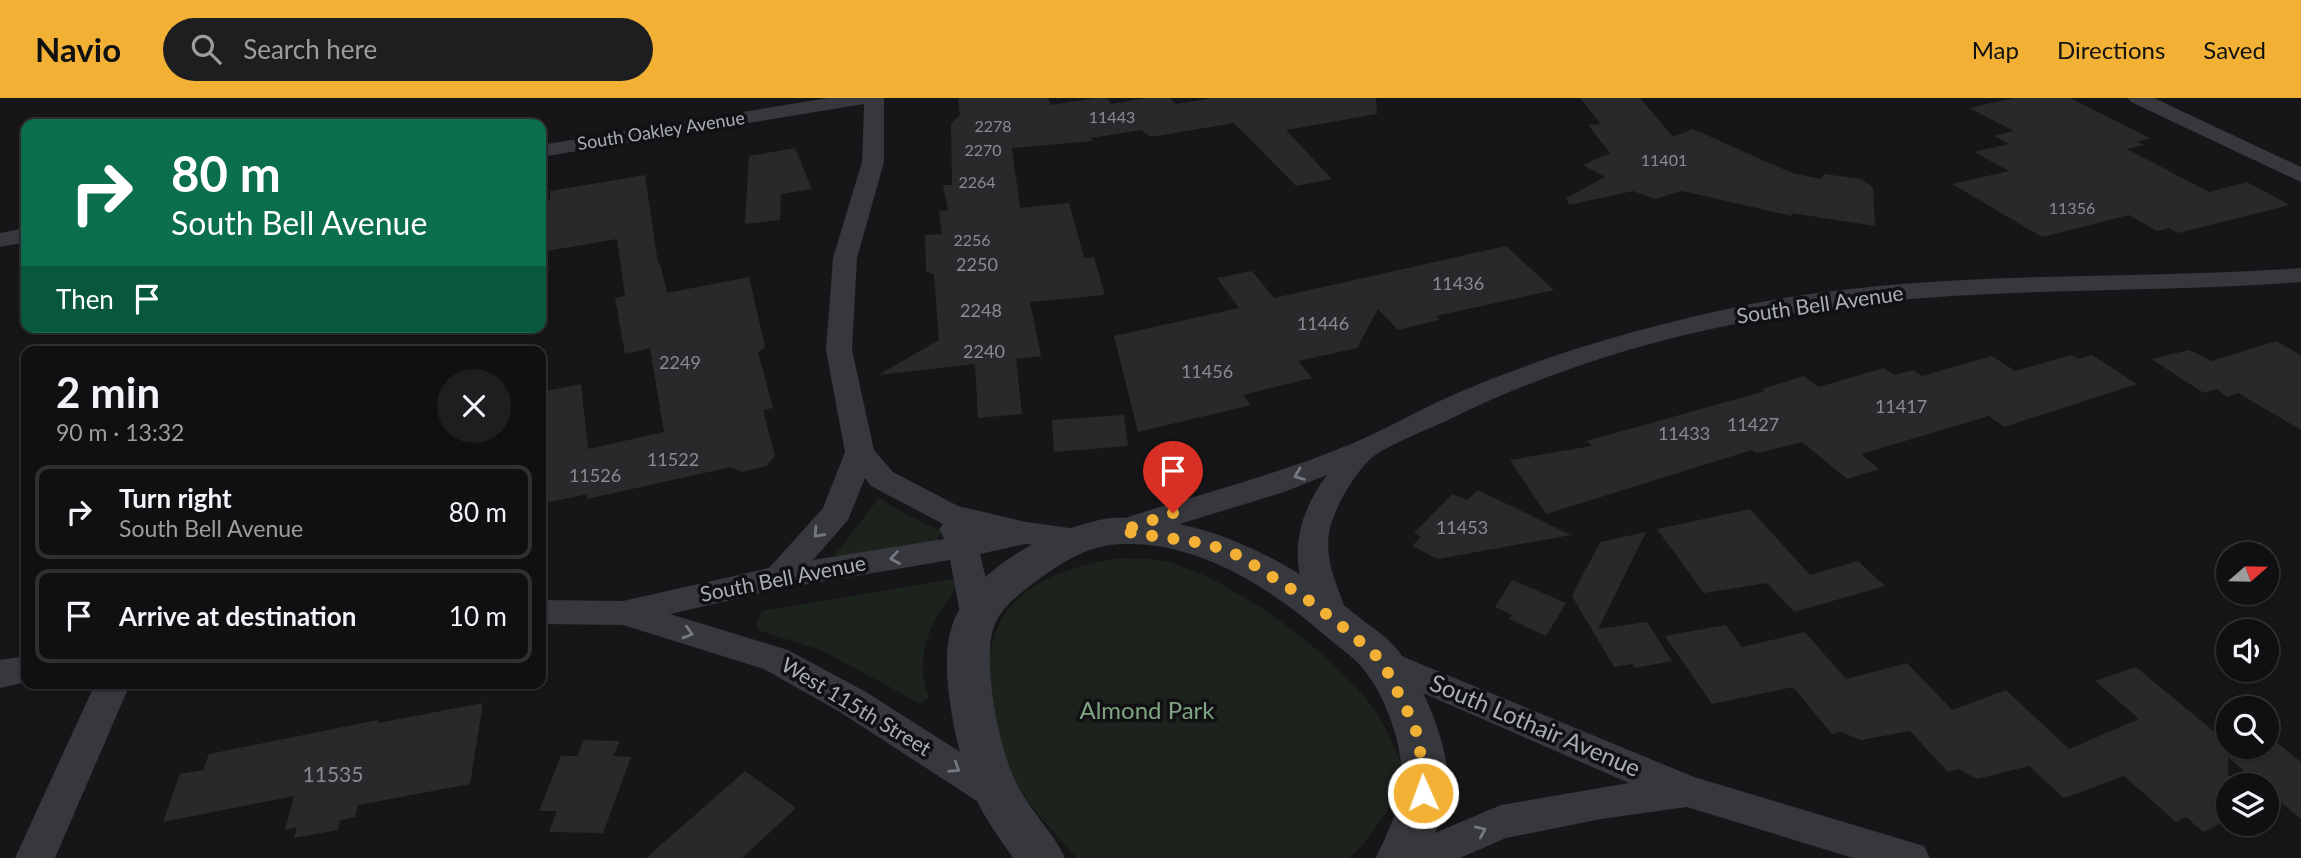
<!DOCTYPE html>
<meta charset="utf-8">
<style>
:root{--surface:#101012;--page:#1e1e20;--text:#f1f3f6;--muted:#9c9d9f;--line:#303032;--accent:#f2b134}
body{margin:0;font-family:Lato,sans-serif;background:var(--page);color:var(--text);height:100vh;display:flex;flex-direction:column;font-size:26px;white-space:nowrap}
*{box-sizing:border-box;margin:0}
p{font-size:23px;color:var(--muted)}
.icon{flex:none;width:38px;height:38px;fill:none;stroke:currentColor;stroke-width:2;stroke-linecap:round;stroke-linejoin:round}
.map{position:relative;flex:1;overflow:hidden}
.panel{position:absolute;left:21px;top:248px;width:525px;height:343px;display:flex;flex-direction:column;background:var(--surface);border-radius:14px;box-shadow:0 2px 5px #0004,0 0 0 2px var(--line)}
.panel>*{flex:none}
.guide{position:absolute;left:21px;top:21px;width:525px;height:214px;border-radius:14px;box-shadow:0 2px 5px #0004,0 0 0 2px var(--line);background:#0b6e4f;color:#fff;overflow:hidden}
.needle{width:46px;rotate:70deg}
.controls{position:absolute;left:2216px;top:444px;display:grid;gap:14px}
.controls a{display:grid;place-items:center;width:63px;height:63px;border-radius:50%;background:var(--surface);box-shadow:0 2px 5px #0004,0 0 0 2px var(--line);font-size:35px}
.pin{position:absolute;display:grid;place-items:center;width:60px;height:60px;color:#fff;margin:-72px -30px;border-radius:50% 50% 50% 0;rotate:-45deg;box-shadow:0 0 7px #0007}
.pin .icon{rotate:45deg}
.me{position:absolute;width:77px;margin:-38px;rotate:358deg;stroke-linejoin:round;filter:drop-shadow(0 0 5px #0008)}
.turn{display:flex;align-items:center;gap:24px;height:147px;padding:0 35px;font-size:32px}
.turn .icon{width:91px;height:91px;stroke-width:2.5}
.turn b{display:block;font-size:49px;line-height:60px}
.then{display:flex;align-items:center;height:66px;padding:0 35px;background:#0003;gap:14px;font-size:26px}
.round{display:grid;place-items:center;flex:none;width:74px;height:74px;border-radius:37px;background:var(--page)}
.headline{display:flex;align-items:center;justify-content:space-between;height:119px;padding:0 35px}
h1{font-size:42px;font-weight:700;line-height:52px}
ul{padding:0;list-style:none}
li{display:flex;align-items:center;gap:21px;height:94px;margin:0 14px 10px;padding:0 21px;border:4px solid var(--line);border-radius:14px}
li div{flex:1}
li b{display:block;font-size:26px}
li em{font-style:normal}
header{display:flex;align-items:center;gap:42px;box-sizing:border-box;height:98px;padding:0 35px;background:var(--accent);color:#111}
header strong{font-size:33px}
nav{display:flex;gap:38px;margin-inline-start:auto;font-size:24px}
.search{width:490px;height:63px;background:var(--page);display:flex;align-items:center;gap:18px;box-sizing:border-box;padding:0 24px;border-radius:38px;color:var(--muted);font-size:26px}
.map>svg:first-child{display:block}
.green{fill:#1c231d}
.building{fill:#29292c}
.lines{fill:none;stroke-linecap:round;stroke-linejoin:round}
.minor{fill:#37383d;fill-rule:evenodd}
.tertiary{fill:#37383d;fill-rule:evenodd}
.oneway{stroke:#757881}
.route{stroke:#f2b134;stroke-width:12;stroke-dasharray:0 21.6}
.labels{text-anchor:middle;stroke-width:7;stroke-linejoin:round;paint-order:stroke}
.far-number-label{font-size:16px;fill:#888b94}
.far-street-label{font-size:18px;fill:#a8adb8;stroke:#111113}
.number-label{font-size:18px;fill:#888b94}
.street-label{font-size:21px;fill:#a8adb8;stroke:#111113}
.near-number-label{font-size:21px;fill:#888b94}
.near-park-label{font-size:24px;fill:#7fa381;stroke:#111113}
.near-street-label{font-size:24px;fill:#a8adb8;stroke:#111113}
</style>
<header>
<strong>Navio</strong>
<div class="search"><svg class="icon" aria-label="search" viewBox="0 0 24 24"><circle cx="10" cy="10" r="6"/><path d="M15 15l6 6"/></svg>Search here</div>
<nav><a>Map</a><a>Directions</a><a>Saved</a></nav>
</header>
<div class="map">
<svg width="2301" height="760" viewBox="0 0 2301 760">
<rect width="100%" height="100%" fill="#161618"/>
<g class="green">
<polygon points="879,400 903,415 940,433 937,445 849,460 834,458"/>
<path d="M1124 460C1139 461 1158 460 1172 465 1239 486 1333 555 1374 611 1386 628 1394 650 1403 669L1393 705 1364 745 1349 760H1077C1059 739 1036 717 1022 694 1009 672 1000 643 994 618 971 514 1028 472 1124 460Z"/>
<path d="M951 481 957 484C954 497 943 507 937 518 924 542 917 573 929 599L921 606 823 553 758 532 757 523 762 513Z"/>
</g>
<g class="building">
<polygon points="958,0 1048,0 1051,7 1095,0 1107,0 1111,6 1146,0 1170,0 1176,6 1212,0 1376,0 1377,16 1286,32 1332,81 1296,88 1234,25 1151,39 1141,32 1091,40 1092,43 1012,50 1020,110 1069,105 1084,160 1094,159 1105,197 1030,204 1041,258 1016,261 1022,316 978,320 975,266 878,277 939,242 934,177 926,173 925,137 942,136 939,113 948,112 943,87 952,87 951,25 960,17"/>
<polygon points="1580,0 1640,0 1673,39 1693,31 1792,75 1821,81 1824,76 1861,81 1873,89 1875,128 1791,115 1792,118 1682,93 1655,101 1633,93 1569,107 1566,100 1605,79 1583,67 1610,55 1588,27 1601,26"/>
<polygon points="2013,0 2070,0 2150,40 2137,44 2144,47 2127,51 2209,94 2247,84 2290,107 2178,135 2169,130 2157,133 2129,117 2042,139 1952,86 2009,73 1974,54 2009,46 1994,38 2014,33 1969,10"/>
<polygon points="795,50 812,91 781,96 780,122 745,126 749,58"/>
<polygon points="645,77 658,165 660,165 667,195 749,179 765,249 758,254 773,310 763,312 775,358 766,368 742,374 731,369 587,401 587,396 541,406 541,294 581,286 588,351 664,334 650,250 625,256 615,200 625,198 617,141 541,154 541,102 550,101 550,93"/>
<polygon points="1506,148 1554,192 1436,218 1439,222 1398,232 1378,211 1357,250 1298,263 1312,280 1243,297 1251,307 1138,334 1114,238 1239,210 1217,180 1252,173 1274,200"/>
<polygon points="2276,243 2301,257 2301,332 2238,295 2228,299 2216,291 2204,295 2151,261 2189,252 2212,263"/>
<polygon points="2071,257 2078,261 2092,257 2137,286 2004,329 1989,318 1861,356 1879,371 1847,381 1802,344 1757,355 1752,352 1546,416 1510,362 1592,348 1587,343 1765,293 1762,291 1804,278 1818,289 1884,270 1894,277 1914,272 1922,278 1992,258 2015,273"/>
<polygon points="1124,317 1128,348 1054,354 1052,322"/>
<polygon points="1478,392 1571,437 1438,461 1412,448 1421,439 1414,435 1452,396 1467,402"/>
<polygon points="1750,411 1810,477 1858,463 1885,488 1794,514 1767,485 1704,495 1657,431"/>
<polygon points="1646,434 1598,531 1647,524 1672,563 1635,570 1632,566 1614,569 1572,498 1600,444"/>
<polygon points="1512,482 1566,505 1546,538 1509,521 1512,517 1495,509"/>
<polygon points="1726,527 1742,549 1805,534 1846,581 1907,565 1952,612 2006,592 2069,651 2139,621 2095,583 2136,569 2223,641 2228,639 2228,649 2266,649 2266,636 2301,664 2301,721 2266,692 2266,688 2262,688 2228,659 2228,722 2203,734 2186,719 2176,724 2124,678 2064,700 2029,668 1977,681 1958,671 1948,674 1910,633 1861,642 1841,634 1832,636 1793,589 1712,606 1665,538"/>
<polygon points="483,605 470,686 358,707 355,719 340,722 338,732 294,740 297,729 285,732 294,698 163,724 180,676 203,672 209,656 378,622 378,625"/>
<polygon points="584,642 620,643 613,658 631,659 603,735 549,734 557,713 539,713 561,658 577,658"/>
<polygon points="745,673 796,710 742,760 646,760"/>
</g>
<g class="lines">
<g class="minor">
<path d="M828 0H884V64L857 160 852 252 874 352 893 374 958 408 1026 424 1092 433 1097 441 1092 449 1081 452 1025 446 980 456 994 515 989 524 977 527 965 524 960 515 950 462 779 491 670 516 788 552 866 594 1012 687 1018 698 1012 709 999 714 986 709 840 614 764 571 623 527 541 526V502L623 503 769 470 823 410 845 354 826 252 833 160 862 64 864 6 541 59V47ZM865 380 871 388 943 426 939 431 944 441 813 462 848 422Z"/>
<polygon points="2128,0 2154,0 2301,69 2301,84 2131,4"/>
<polygon points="26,130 26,144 0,149 0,135"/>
<path d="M2301 170V184C2158 195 2013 189 1870 205 1724 221 1582 256 1450 321 1429 331 1392 345 1374 358 1356 372 1335 409 1330 430 1323 462 1338 489 1348 518L1343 527 1331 530 1319 527C1289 473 1290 427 1327 377L1284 394 1121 444 1110 441 1105 433 1110 425C1190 398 1272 379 1351 346 1389 330 1424 309 1462 293 1554 254 1649 227 1746 207 1928 170 2117 183 2301 170Z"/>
<polygon points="1382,550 1694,679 1924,748 1930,760 1853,760 1687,709 1601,721 1506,740 1460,760 1398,760 1404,748 1501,707 1629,685 1370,572 1365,563 1370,554"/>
<polygon points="26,558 26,584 0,590 0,562"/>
<polygon points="95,586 130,586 55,760 15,760"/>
</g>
<path class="tertiary" d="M1109 420C1200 415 1288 461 1356 517 1370 528 1386 538 1397 551 1421 582 1446 640 1448 679 1449 707 1435 735 1424 760H1376C1387 735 1402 708 1402 680 1402 647 1387 602 1367 576 1357 561 1341 551 1328 540 1270 489 1192 438 1110 447 1080 451 1054 470 1031 487 1006 507 992 518 990 551 988 590 1000 655 1019 690 1032 715 1053 734 1065 760H1013C1000 741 986 722 976 701 958 661 937 570 952 528 972 469 1052 430 1109 420Z"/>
</g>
<defs><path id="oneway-chevron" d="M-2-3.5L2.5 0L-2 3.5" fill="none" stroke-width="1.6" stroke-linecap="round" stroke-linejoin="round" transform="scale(1.75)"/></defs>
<g class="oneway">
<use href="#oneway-chevron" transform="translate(1299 377) rotate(159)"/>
<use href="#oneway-chevron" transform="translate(818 435) rotate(133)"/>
<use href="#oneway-chevron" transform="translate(895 460) rotate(171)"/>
<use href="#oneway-chevron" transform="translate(688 535) rotate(16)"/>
<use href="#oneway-chevron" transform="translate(955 670) rotate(33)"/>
<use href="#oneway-chevron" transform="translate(1481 733) rotate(-24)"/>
</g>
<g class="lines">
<polyline class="route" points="1173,415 1121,433 1208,446 1240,458 1311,504 1348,533 1382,563 1415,628 1425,679 1423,695"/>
</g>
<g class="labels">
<g class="far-number-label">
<text x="1112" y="25">11443</text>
<text x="993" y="34">2278</text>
<text x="983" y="58">2270</text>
<text x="1664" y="68">11401</text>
<text x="977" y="90">2264</text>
<text x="2072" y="116">11356</text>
<text x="972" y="148">2256</text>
</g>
<g class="far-street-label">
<text transform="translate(661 33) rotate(-9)" y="6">South Oakley Avenue</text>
</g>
<g class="number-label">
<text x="977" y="173">2250</text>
<text x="1458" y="192">11436</text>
<text x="981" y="219">2248</text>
<text x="1323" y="232">11446</text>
<text x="984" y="260">2240</text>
<text x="680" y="271">2249</text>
<text x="1207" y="280">11456</text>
<text x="1901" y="315">11417</text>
<text x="1753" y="333">11427</text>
<text x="1684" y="342">11433</text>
<text x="673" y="368">11522</text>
<text x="595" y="384">11526</text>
<text x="1462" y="436">11453</text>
</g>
<g class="street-label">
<text transform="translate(1820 207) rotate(-8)" y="7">South Bell Avenue</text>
<text transform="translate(783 481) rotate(-11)" y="7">South Bell Avenue</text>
<text transform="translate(856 609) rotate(31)" y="7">West 115th Street</text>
</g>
<g class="near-number-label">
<text x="333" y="684">11535</text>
</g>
<g class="near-park-label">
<text x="1147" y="621">Almond Park</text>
</g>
<g class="near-street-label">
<text transform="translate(1535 628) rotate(23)" y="8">South Lothair Avenue</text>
</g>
</g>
</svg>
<div class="controls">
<a><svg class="needle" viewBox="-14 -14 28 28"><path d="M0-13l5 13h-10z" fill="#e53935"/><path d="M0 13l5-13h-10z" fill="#9c9d9f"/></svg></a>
<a><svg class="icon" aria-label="sound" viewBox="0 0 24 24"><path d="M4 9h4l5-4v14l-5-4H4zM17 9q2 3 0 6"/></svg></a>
<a><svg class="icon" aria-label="search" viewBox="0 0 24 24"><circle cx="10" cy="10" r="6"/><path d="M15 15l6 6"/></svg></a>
<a><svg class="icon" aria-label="layers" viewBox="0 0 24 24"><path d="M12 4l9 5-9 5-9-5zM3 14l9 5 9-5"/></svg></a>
</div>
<div class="pin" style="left:1173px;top:415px;background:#d93025"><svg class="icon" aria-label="arrive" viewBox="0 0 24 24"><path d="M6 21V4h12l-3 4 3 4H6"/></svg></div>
<svg class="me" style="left:1423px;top:695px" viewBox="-20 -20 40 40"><circle r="17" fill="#f2b134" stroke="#fff" stroke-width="3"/><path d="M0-11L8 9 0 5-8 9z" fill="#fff"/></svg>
<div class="guide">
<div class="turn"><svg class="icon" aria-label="right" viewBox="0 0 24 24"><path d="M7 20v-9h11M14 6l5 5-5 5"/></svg><div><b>80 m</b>South Bell Avenue</div></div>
<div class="then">Then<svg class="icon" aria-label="arrive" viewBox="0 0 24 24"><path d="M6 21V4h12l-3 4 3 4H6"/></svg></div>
</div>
<section class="panel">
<div class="headline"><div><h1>2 min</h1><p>90 m · 13:32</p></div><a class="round"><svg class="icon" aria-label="close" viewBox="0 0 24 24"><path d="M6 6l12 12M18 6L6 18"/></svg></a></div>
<ul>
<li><svg class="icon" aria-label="right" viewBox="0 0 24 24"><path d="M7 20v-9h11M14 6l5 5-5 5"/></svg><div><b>Turn right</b><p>South Bell Avenue</p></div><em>80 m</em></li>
<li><svg class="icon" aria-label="arrive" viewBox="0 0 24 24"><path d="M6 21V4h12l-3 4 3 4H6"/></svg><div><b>Arrive at destination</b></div><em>10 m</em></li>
</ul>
</section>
</div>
